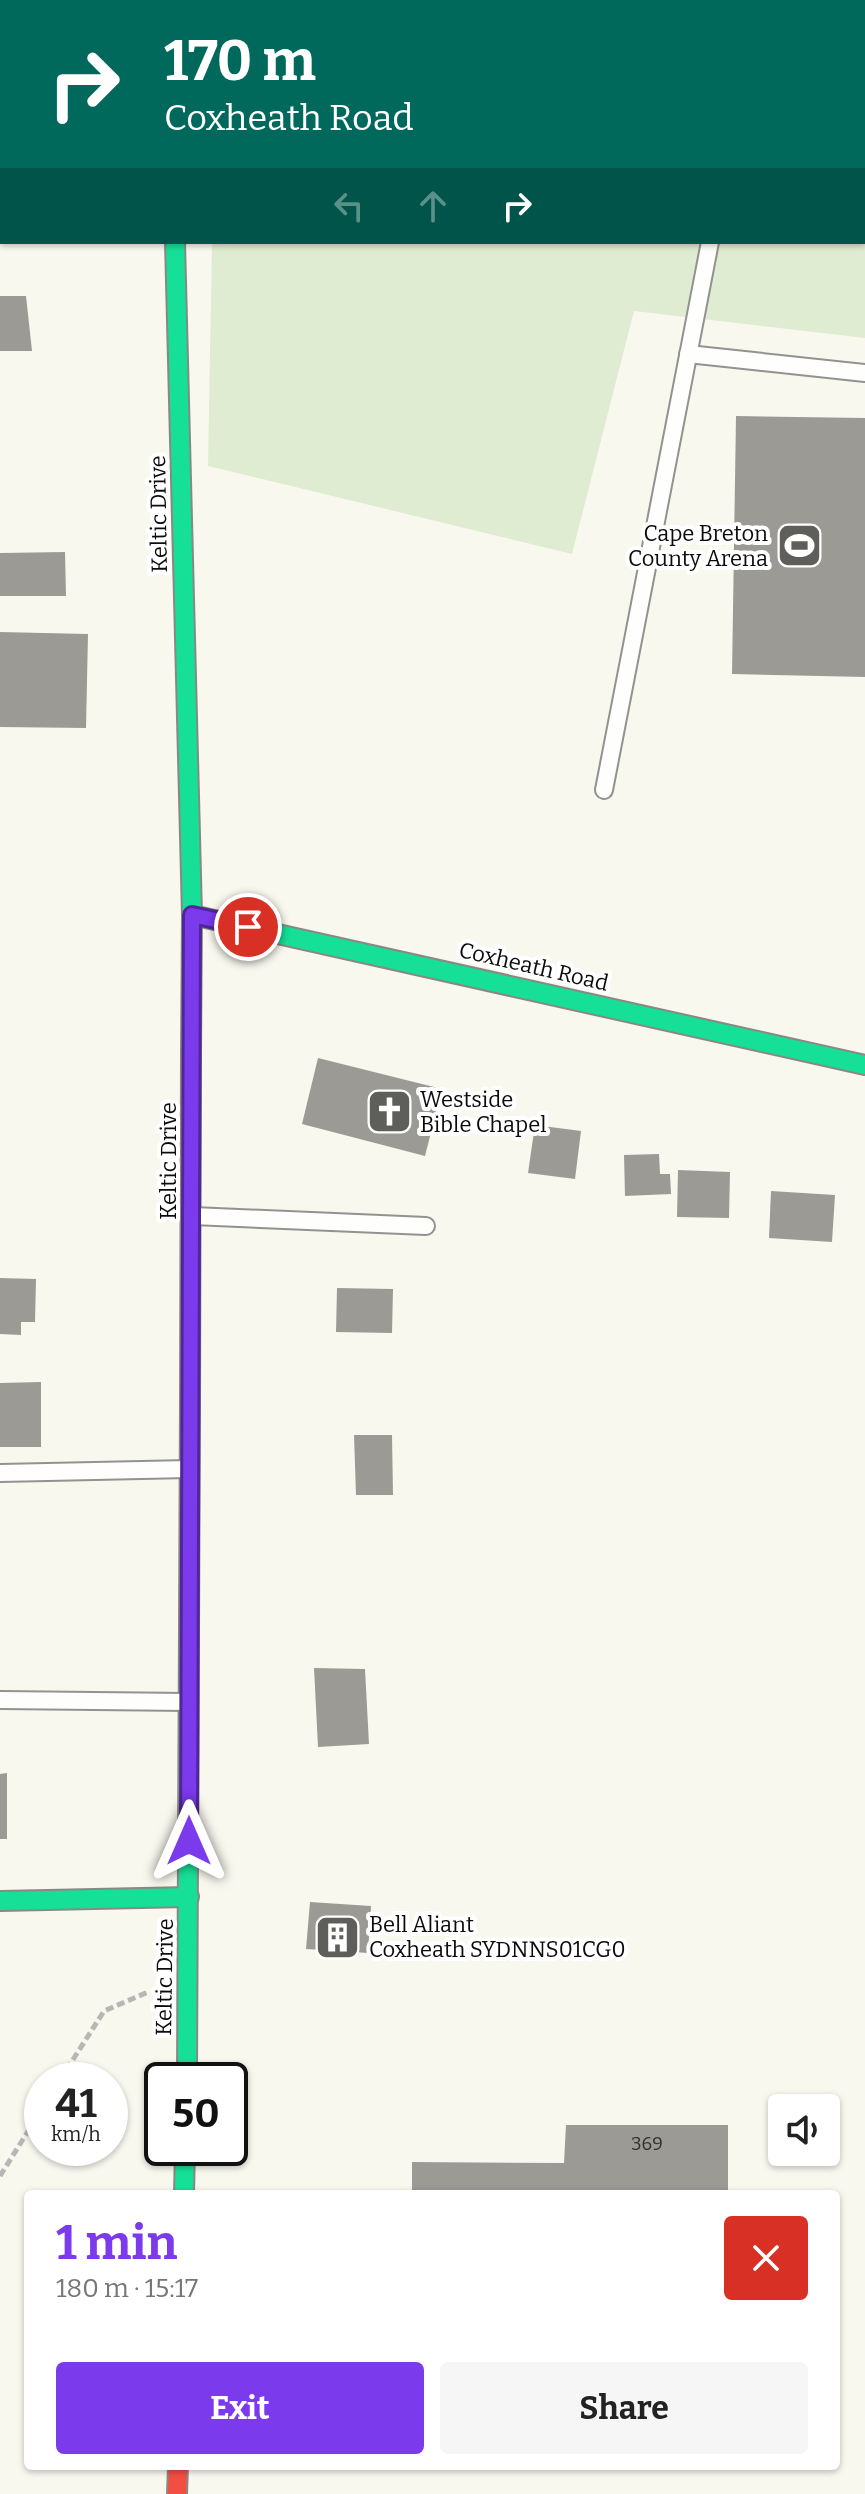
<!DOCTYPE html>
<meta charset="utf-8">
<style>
:root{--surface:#fff;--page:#f6f6f6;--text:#222;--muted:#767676;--accent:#7c3aed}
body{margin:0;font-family:Bitter,serif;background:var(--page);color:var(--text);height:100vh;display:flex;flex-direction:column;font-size:30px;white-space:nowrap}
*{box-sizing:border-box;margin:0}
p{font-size:26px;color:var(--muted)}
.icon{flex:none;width:44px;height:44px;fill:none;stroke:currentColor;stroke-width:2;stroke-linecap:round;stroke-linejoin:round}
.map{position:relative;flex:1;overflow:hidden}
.drawer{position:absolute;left:24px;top:2190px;width:816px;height:280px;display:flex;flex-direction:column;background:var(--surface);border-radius:8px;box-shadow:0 2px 6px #0004}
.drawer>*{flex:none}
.hud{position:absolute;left:0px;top:0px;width:866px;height:244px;box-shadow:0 2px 6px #0004;background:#00695c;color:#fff;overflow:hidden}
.tools{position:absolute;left:768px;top:2094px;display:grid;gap:16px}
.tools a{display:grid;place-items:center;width:72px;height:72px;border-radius:8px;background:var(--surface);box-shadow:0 2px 6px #0004;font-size:40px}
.speed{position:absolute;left:24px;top:2062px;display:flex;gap:16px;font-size:40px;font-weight:700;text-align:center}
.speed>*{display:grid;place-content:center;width:104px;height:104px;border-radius:50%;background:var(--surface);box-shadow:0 2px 6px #0004;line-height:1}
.speed small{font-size:20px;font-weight:400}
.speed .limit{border:4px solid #111;border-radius:12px;background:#fff;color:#111}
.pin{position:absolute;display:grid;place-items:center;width:68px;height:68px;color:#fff;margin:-34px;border:4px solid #fff;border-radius:50%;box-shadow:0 2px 8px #0007}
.me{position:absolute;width:88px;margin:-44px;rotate:0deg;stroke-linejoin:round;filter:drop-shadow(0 0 6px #0008)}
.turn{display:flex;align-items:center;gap:28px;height:168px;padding:0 32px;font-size:36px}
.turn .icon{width:104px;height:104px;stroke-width:2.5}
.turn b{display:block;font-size:56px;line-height:68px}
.lanes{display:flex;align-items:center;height:76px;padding:0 32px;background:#0003;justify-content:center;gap:40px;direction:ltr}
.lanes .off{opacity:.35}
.round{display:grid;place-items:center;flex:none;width:84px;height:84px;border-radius:8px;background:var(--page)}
.overview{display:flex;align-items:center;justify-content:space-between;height:136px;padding:0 32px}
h1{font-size:48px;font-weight:700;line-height:60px;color:var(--accent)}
.button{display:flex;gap:16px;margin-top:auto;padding:16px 32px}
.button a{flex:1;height:92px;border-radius:8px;background:var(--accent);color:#fff;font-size:32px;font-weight:700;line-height:92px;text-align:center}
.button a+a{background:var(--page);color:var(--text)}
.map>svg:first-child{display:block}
.green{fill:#e0ecd1}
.building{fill:#9c9a95}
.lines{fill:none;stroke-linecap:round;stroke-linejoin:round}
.lane-casing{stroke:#92928e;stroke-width:20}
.fast-casing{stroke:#898884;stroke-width:22}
.slow-casing{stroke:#898884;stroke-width:22}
.jam-casing{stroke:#898884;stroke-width:22}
.path{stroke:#b7b7b5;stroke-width:5;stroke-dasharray:8 4;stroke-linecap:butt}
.lane{stroke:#fefefd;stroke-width:16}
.fast{stroke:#16e098;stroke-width:18}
.slow{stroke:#ffcf43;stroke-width:18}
.jam{stroke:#f24e42;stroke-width:18}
.route-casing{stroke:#51269a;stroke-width:20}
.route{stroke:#7c3aed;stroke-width:14}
.labels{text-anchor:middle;stroke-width:8;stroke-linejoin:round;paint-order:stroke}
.number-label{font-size:18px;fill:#2f2f2e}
.street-label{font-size:22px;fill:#0b0b0b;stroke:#fff}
.poi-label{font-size:22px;fill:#0b0b0b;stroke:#fff;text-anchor:start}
</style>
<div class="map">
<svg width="865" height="2494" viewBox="0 0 865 2494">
<rect width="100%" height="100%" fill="#f9f8ef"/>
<polygon class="green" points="215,0 865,0 865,338 634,311 572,554 208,466 212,242 864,242 864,2"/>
<g class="building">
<polygon points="0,296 26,296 32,351 0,351"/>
<polygon points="736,416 865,418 865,677 732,674"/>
<polygon points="65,552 66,596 0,596 0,553"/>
<polygon points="0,632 88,634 86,728 0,727"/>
<polygon points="318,1058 442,1089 425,1156 302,1124"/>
<polygon points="535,1125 581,1131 575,1179 528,1173"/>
<polygon points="659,1154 660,1174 670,1174 671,1194 625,1196 624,1155"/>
<polygon points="678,1170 730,1172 729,1218 677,1217"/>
<polygon points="771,1191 835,1195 832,1242 769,1238"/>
<polygon points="0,1278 36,1279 35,1322 21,1322 21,1335 0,1334"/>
<polygon points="337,1288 393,1289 392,1333 336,1332"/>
<polygon points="41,1382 41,1447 0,1447 0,1383"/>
<polygon points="354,1435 392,1435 393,1495 356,1495"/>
<polygon points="314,1668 365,1669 369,1744 318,1747"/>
<polygon points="7,1773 7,1839 0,1839 0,1774"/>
<polygon points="310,1902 371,1906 368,1953 306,1949"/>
<polygon points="566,2125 728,2125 728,2194 412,2194 412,2162 564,2163"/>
</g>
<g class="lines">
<defs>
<g id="lane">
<polyline points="675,0 676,2"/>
<polyline points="688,354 865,373"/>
<polyline points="604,790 710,242"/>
<polyline points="193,1216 426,1226"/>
<polyline points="0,1473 189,1469"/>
<polyline points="0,1700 188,1702"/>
</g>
<g id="fast">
<polyline points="175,242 192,915 191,1053"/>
<polyline points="192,915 865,1065"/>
<polyline points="0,1901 189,1897"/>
<polyline points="187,2080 190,1402"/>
<polyline points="184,2194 185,2148"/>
</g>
<g id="slow">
<polyline points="169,0 169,2"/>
<polyline points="190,1402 191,1053"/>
</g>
<polyline id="jam" points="177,2494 178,2466"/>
</defs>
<use href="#lane" class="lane-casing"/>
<use href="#fast" class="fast-casing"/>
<use href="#slow" class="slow-casing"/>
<use href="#jam" class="jam-casing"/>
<g class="path">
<polyline points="60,2080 104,2011 148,1992"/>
<polyline points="0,2176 42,2109"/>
</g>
<use href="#lane" class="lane"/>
<use href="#fast" class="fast"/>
<use href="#slow" class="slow"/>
<use href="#jam" class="jam"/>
</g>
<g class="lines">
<defs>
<polyline id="route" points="189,1841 192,915 248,927"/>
</defs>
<use href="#route" class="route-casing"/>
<use href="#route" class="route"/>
</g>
<defs>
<symbol id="stadium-square" viewBox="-11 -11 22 22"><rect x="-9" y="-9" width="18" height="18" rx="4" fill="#5e5e5b" stroke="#fff"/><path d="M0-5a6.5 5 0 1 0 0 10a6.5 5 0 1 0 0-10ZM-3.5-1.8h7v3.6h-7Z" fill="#fff"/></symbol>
<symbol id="church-square" viewBox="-11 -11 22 22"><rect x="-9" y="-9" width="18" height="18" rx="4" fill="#5e5e5b" stroke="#fff"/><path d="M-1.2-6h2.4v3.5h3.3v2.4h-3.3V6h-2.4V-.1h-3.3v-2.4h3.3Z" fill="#fff"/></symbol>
<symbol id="building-square" viewBox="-11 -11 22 22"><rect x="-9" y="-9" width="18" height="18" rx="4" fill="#5e5e5b" stroke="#fff"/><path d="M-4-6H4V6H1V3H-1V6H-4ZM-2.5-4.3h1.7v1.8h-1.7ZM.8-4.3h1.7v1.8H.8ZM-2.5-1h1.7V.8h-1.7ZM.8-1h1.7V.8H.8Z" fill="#fff"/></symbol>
</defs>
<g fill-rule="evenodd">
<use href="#stadium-square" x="774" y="520" width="51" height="51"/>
<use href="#church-square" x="364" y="1086" width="51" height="51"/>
<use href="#building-square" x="312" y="1912" width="51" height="51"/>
</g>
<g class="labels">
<g class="number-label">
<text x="647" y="2150">369</text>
</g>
<g class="street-label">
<text transform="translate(158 514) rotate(-91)" y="8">Keltic Drive</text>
<text transform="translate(534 966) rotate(13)" y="8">Coxheath Road</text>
<text transform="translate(168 1161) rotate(-90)" y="8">Keltic Drive</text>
<text transform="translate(164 1977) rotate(-89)" y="8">Keltic Drive</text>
</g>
<g class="poi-label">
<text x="768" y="541" text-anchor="end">Cape Breton<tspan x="768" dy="25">County Arena</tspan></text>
<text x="420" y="1107">Westside<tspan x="420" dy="25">Bible Chapel</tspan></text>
<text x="369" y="1932">Bell Aliant<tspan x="369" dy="25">Coxheath SYDNNS01CG0</tspan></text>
</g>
</g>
</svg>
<div class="tools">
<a><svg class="icon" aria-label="sound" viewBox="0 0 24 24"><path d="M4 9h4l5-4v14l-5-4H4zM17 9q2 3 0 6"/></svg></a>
</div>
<div class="speed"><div>41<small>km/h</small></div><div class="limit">50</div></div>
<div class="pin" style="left:248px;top:927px;background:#d93025"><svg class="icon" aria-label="arrive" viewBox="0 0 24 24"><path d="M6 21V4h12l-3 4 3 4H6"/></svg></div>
<svg class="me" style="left:189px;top:1841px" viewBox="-20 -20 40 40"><path d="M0-17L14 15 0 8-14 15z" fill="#7c3aed" stroke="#fff" stroke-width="4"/></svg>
<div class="hud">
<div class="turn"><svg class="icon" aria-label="right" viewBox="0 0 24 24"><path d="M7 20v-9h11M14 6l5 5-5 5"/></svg><div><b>170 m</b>Coxheath Road</div></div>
<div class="lanes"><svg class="icon off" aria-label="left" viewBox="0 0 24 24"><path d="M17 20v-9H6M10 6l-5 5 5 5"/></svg><svg class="icon off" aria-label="ahead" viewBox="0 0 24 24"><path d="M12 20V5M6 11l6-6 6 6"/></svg><svg class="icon" aria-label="right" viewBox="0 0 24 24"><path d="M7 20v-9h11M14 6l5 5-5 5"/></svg></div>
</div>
<section class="drawer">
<div class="overview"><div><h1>1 min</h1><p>180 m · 15:17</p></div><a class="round" style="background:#d93025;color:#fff"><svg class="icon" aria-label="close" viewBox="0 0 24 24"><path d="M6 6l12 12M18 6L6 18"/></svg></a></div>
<div class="button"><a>Exit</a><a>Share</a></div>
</section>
</div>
